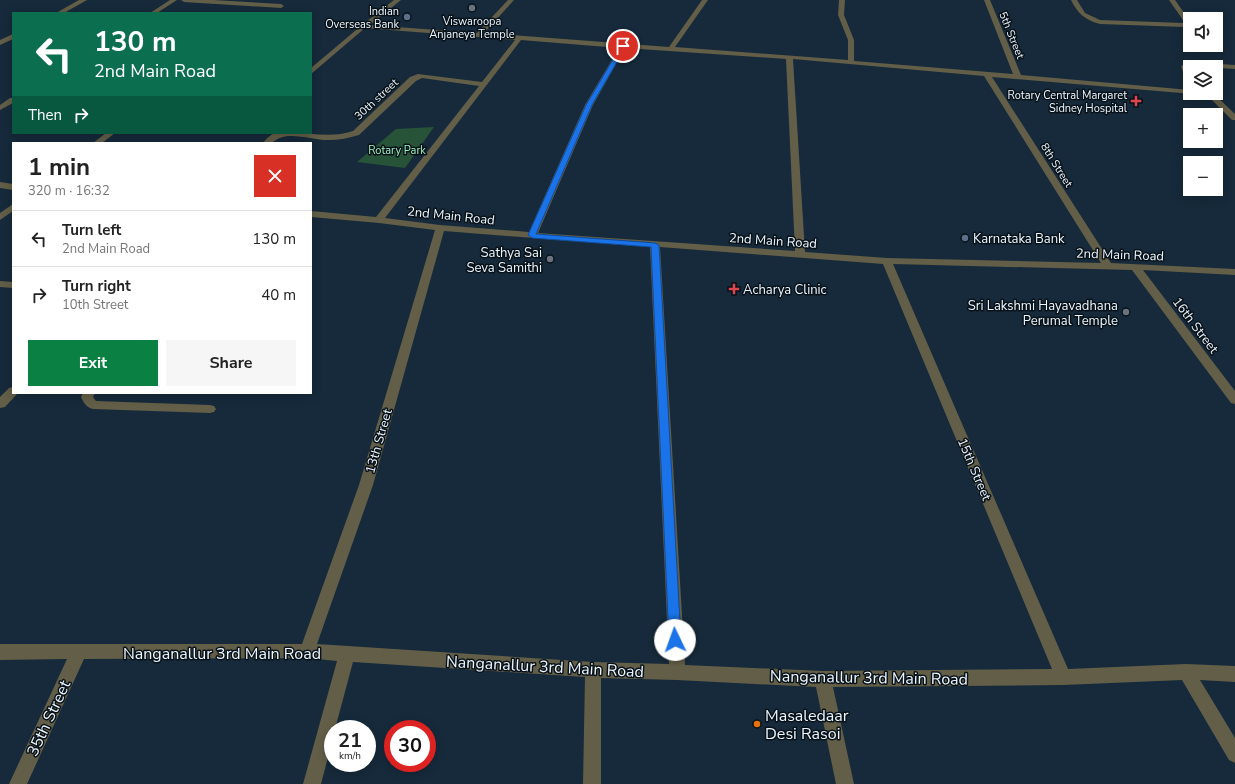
<!DOCTYPE html>
<meta charset="utf-8">
<style>
:root{--surface:#fff;--page:#f6f6f6;--text:#222;--muted:#767676;--line:#e0e0e0;--accent:#0b8043}
body{margin:0;font-family:"Nunito Sans",sans-serif;background:var(--page);color:var(--text);height:100vh;display:flex;flex-direction:column;font-size:15px;white-space:nowrap}
*{box-sizing:border-box;margin:0}
p{font-size:13px;color:var(--muted)}
.icon{flex:none;width:22px;height:22px;fill:none;stroke:currentColor;stroke-width:2;stroke-linecap:round;stroke-linejoin:round}
.map{position:relative;flex:1;overflow:hidden}
.sheet{position:absolute;left:12px;top:142px;width:300px;height:252px;display:flex;flex-direction:column;background:var(--surface);border-radius:0px;box-shadow:0 2px 10px #0003}
.sheet>*{flex:none}
.top-card{position:absolute;left:12px;top:12px;width:300px;height:122px;border-radius:0px;box-shadow:0 2px 10px #0003;background:#0b6e4f;color:#fff;overflow:hidden}
.tools{position:absolute;left:1183px;top:12px;display:grid;gap:8px}
.tools a{display:grid;place-items:center;width:40px;height:40px;border-radius:0px;background:var(--surface);box-shadow:0 2px 10px #0003;font-size:20px}
.speed{position:absolute;left:324px;top:720px;display:flex;gap:8px;font-size:20px;font-weight:700;text-align:center}
.speed>*{display:grid;place-content:center;width:52px;height:52px;border-radius:50%;background:var(--surface);box-shadow:0 2px 10px #0003;line-height:1}
.speed small{font-size:10px;font-weight:400}
.speed .limit{border:6px solid #d22;background:#fff;color:#111}
.pin{position:absolute;display:grid;place-items:center;width:34px;height:34px;color:#fff;margin:-17px;border:2px solid #fff;border-radius:50%;box-shadow:0 1px 4px #0007}
.me{position:absolute;width:44px;margin:-22px;rotate:357deg;stroke-linejoin:round;filter:drop-shadow(0 0 3px #0008)}
.turn{display:flex;align-items:center;gap:14px;height:84px;padding:0 16px;font-size:18px}
.turn .icon{width:52px;height:52px;stroke-width:2.5}
.turn b{display:block;font-size:28px;line-height:34px}
.then{display:flex;align-items:center;height:38px;padding:0 16px;background:#0003;gap:8px;font-size:15px}
.round{display:grid;place-items:center;flex:none;width:42px;height:42px;border-radius:0px;background:var(--page)}
.head{display:flex;align-items:center;justify-content:space-between;height:68px;padding:0 16px}
h1{font-size:24px;font-weight:700;line-height:30px}
.cta{display:flex;gap:8px;margin-top:auto;padding:8px 16px}
.cta a{flex:1;height:46px;border-radius:0px;background:var(--accent);color:#fff;font-size:16px;font-weight:700;line-height:46px;text-align:center}
.cta a+a{background:var(--page);color:var(--text)}
ul{padding:0;list-style:none}
li{display:flex;align-items:center;gap:12px;height:56px;padding:0 16px;border-top:1px solid var(--line)}
li div{flex:1}
li b{display:block;font-size:15px}
li em{font-style:normal}
.map>svg:first-child{display:block}
.green{fill:#275339}
.lines{fill:none;stroke-linecap:round;stroke-linejoin:round}
.minor{fill:#635e47;fill-rule:evenodd}
.route{fill:#1a73e8;stroke:#114b97}
.worship-dot{fill:#6b7280;stroke:#091219;stroke-width:1.5}
.service-dot{fill:#5c6f8a;stroke:#091219;stroke-width:1.5}
.health-dot{fill:#e0444e;stroke:#091219;stroke-width:1.5}
.food-dot{fill:#e8710a;stroke:#091219;stroke-width:1.5}
.labels{text-anchor:middle;stroke-width:3;stroke-linejoin:round;paint-order:stroke}
.far-poi-label{font-size:11px;fill:#ecf6ff;stroke:#091219;text-anchor:end}
.far-street-label{font-size:11px;fill:#ecf6ff;stroke:#091219}
.far-park-label{font-size:11px;fill:#9cf0bb;stroke:#091219}
.street-label{font-size:13px;fill:#ecf6ff;stroke:#091219}
.poi-label{font-size:13px;fill:#ecf6ff;stroke:#091219;text-anchor:start}
.near-street-label{font-size:16px;fill:#ecf6ff;stroke:#091219}
.near-poi-label{font-size:16px;fill:#ecf6ff;stroke:#091219;text-anchor:start}
</style>
<div class="map">
<svg width="1235" height="784" viewBox="0 0 1235 784">
<rect width="100%" height="100%" fill="#162a3b"/>
<polygon class="green" points="434,127 405,168 357,162 396,129"/>
<g class="lines">
<g class="minor">
<polygon points="79,0 87,0 64,13 56,13"/>
<polygon points="170,0 177,0 157,13 150,13"/>
<polygon points="181,0 213,0 281,4 284,6 281,8 184,2"/>
<path d="M394 0H401L370 25 477 33 508 0H514L484 33 669 47 702 0H708L675 47 848 60V40L838 15 839 0H845L844 15 854 40V61L1013 74 984 0H990L1021 75 1190 90V93L1193 94 992 77 1111 263 1235 269V275L1143 270 1235 391V404L1231 403 1132 270 893 264 1068 669 1186 664 1235 666V682L1200 680 1235 738V763L1229 760 1182 680 1063 685 833 687 854 784H836L816 687 677 680 601 678V784H583L585 677 353 662 335 729H333V738L321 784H303L337 661 307 658 84 659 27 784H9L67 659 0 660V644H302L359 485 435 230 379 223 311 217V211L376 217 479 86 422 78 416 81 359 135C349 138 339 140 328 140 310 140 286 129 272 143H263C266 139 270 135 275 133 280 132 286 133 291 133 312 133 333 138 353 131L410 77 418 74 482 82 515 40 365 28 311 74V68L362 25ZM521 40 619 48 585 105 529 232 440 225 385 218ZM625 48 786 59 795 251 538 233 593 105ZM793 59 984 76 1101 263 887 258 805 252ZM444 231 650 247 669 664 593 662 317 644 373 485ZM660 247 883 264 1052 669 823 671 685 665Z"/>
<path d="M1071 0H1077L1085 13 1100 20 1183 23V20L1169 0H1175L1189 20V23L1185 27 1100 24C1085 20 1078 14 1071 0Z"/>
<polygon points="13,34 13,39 0,45 0,40"/>
<polygon points="1190,62 1235,65 1235,69 1191,66 1189,67 1190,76 1183,72 1181,66"/>
<polygon points="1205,93 1213,93 1235,114 1235,120 1232,120"/>
<polygon points="10,98 13,98 13,103 0,110 0,105"/>
<polygon points="106,133 115,133 102,143 93,143"/>
<polygon points="0,182 13,184 13,190 0,188"/>
<polygon points="13,204 13,211 0,220 0,213"/>
<polygon points="0,281 13,282 13,288 0,287"/>
<polygon points="13,387 13,393 17,394 5,407 0,408 0,397 9,388"/>
<path d="M83 393H95L93 397 96 401 210 405 214 406 216 409 214 412 210 413 93 409C86 407 84 403 81 397Z"/>
</g>
</g>
<polygon class="route" points="623,45 626,46 592,105 536,234 655,243 659,245 681,640 679,644 675,646 671,644 669,640 651,247 532,238 528,235 586,105 621,46"/>
<g class="worship-dot">
<circle cx="472" cy="8" r="4"/>
<circle cx="550" cy="259" r="4"/>
<circle cx="1126" cy="312" r="4"/>
</g>
<g class="service-dot">
<circle cx="407" cy="17" r="4"/>
<circle cx="965" cy="238" r="4"/>
</g>
<g class="health-dot">
<path d="M1134 95h4v4h4v4h-4v4h-4v-4h-4v-4h4z"/>
<path d="M732 283h4v4h4v4h-4v4h-4v-4h-4v-4h4z"/>
</g>
<circle class="food-dot" cx="757" cy="724" r="4"/>
<g class="labels">
<g class="far-poi-label">
<text x="399" y="15">Indian<tspan x="399" dy="13">Overseas Bank</tspan></text>
<text x="472" y="25" text-anchor="middle">Viswaroopa<tspan x="472" dy="13">Anjaneya Temple</tspan></text>
<text x="1127" y="99">Rotary Central Margaret<tspan x="1127" dy="13">Sidney Hospital</tspan></text>
</g>
<g class="far-street-label">
<text transform="translate(1012 35) rotate(68)" y="4">5th Street</text>
<text transform="translate(376 99) rotate(-43)" y="4">30th street</text>
<text transform="translate(1057 165) rotate(58)" y="4">8th Street</text>
</g>
<g class="far-park-label">
<text x="397" y="154">Rotary Park</text>
</g>
<g class="street-label">
<text transform="translate(451 215) rotate(6)" y="5">2nd Main Road</text>
<text transform="translate(773 240) rotate(4)" y="5">2nd Main Road</text>
<text transform="translate(1120 254) rotate(2)" y="5">2nd Main Road</text>
<text transform="translate(1196 325) rotate(53)" y="5">16th Street</text>
<text transform="translate(378 441) rotate(-74)" y="5">13th Street</text>
<text transform="translate(975 469) rotate(67)" y="5">15th Street</text>
</g>
<g class="poi-label">
<text x="973" y="243">Karnataka Bank</text>
<text x="542" y="257" text-anchor="end">Sathya Sai<tspan x="542" dy="15">Seva Samithi</tspan></text>
<text x="743" y="294">Acharya Clinic</text>
<text x="1118" y="310" text-anchor="end">Sri Lakshmi Hayavadhana<tspan x="1118" dy="15">Perumal Temple</tspan></text>
</g>
<g class="near-street-label">
<text x="222" y="659">Nanganallur 3rd Main Road</text>
<text transform="translate(545 666) rotate(3)" y="6">Nanganallur 3rd Main Road</text>
<text transform="translate(869 677) rotate(1)" y="6">Nanganallur 3rd Main Road</text>
<text transform="translate(48 718) rotate(-65)" y="6">35th Street</text>
</g>
<g class="near-poi-label">
<text x="765" y="721">Masaledaar<tspan x="765" dy="18">Desi Rasoi</tspan></text>
</g>
</g>
</svg>
<div class="tools">
<a><svg class="icon" aria-label="sound" viewBox="0 0 24 24"><path d="M4 9h4l5-4v14l-5-4H4zM17 9q2 3 0 6"/></svg></a>
<a><svg class="icon" aria-label="layers" viewBox="0 0 24 24"><path d="M12 4l9 5-9 5-9-5zM3 14l9 5 9-5"/></svg></a>
<a>+</a>
<a>−</a>
</div>
<div class="speed"><div>21<small>km/h</small></div><div class="limit">30</div></div>
<div class="pin" style="left:623px;top:46px;background:#d93025"><svg class="icon" aria-label="arrive" viewBox="0 0 24 24"><path d="M6 21V4h12l-3 4 3 4H6"/></svg></div>
<svg class="me" style="left:675px;top:640px" viewBox="-20 -20 40 40"><circle r="19" fill="#fff"/><path d="M0-13L10 11 0 6-10 11z" fill="#1a73e8"/></svg>
<div class="top-card">
<div class="turn"><svg class="icon" aria-label="left" viewBox="0 0 24 24"><path d="M17 20v-9H6M10 6l-5 5 5 5"/></svg><div><b>130 m</b>2nd Main Road</div></div>
<div class="then">Then<svg class="icon" aria-label="right" viewBox="0 0 24 24"><path d="M7 20v-9h11M14 6l5 5-5 5"/></svg></div>
</div>
<section class="sheet">
<div class="head"><div><h1>1 min</h1><p>320 m · 16:32</p></div><a class="round" style="background:#d93025;color:#fff"><svg class="icon" aria-label="close" viewBox="0 0 24 24"><path d="M6 6l12 12M18 6L6 18"/></svg></a></div>
<ul>
<li><svg class="icon" aria-label="left" viewBox="0 0 24 24"><path d="M17 20v-9H6M10 6l-5 5 5 5"/></svg><div><b>Turn left</b><p>2nd Main Road</p></div><em>130 m</em></li>
<li><svg class="icon" aria-label="right" viewBox="0 0 24 24"><path d="M7 20v-9h11M14 6l5 5-5 5"/></svg><div><b>Turn right</b><p>10th Street</p></div><em>40 m</em></li>
</ul>
<div class="cta"><a>Exit</a><a>Share</a></div>
</section>
</div>
